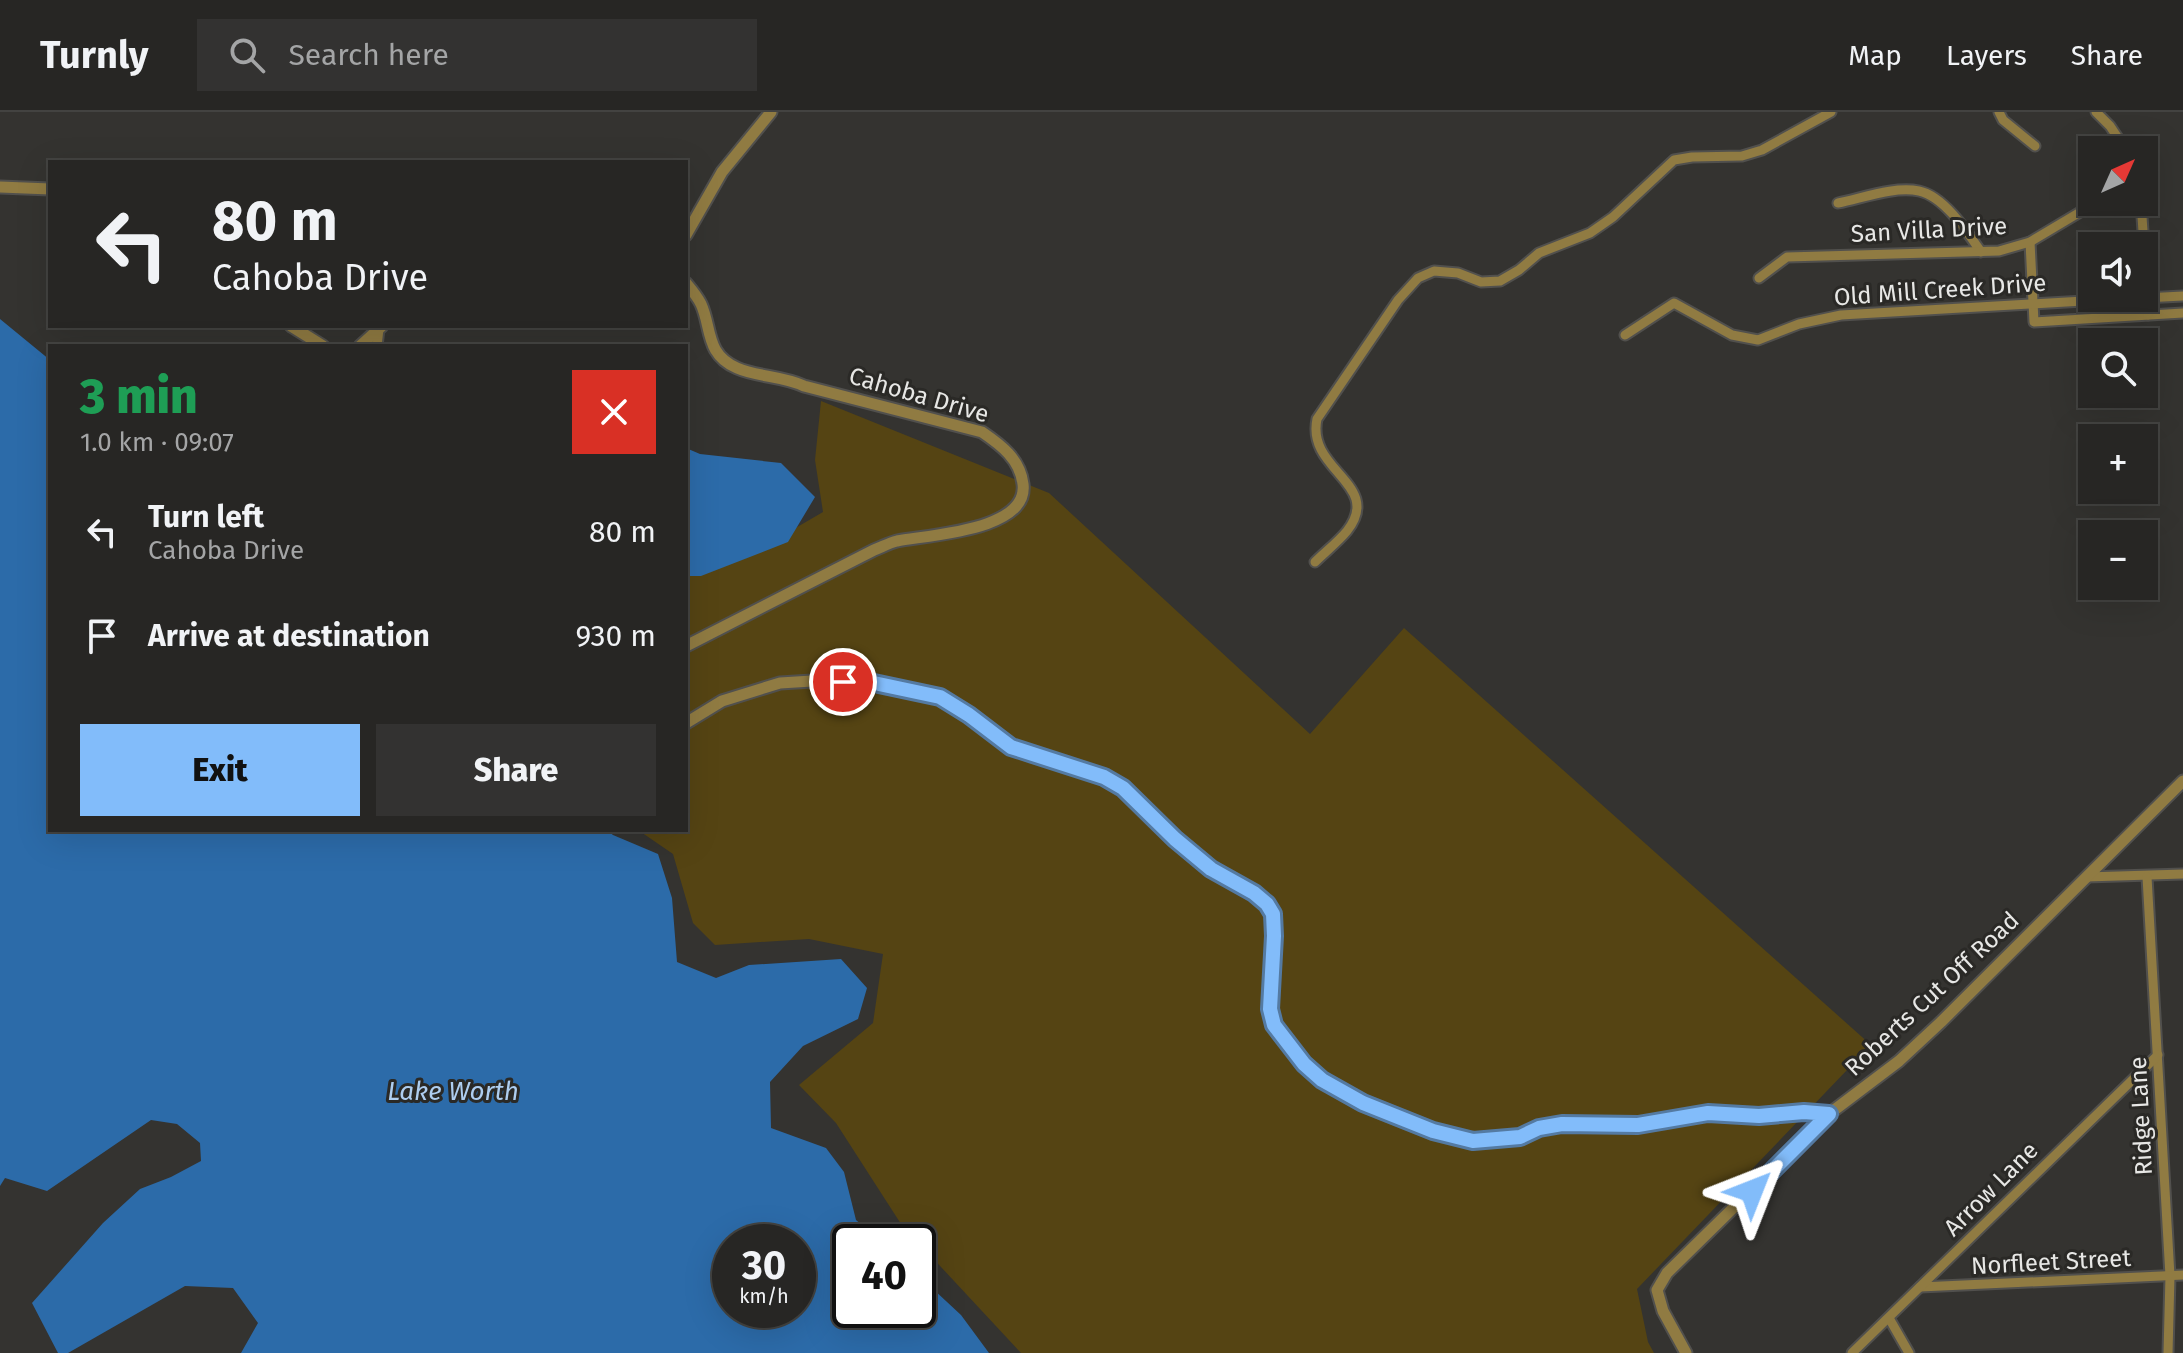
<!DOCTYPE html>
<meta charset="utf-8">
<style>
:root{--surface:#272624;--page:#333231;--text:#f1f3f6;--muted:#a4a5a6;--line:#434341;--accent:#82bcfa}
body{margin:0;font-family:"Fira Sans",sans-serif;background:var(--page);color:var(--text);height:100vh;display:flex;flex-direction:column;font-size:30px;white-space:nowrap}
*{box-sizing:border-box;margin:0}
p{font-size:26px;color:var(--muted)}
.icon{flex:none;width:44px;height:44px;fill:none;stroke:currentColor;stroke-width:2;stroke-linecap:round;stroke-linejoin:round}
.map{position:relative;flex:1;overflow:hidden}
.panel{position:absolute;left:48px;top:232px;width:640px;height:488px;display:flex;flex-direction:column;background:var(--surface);border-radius:0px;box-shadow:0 8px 32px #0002,0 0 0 2px var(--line)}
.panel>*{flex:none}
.guide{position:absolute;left:48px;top:48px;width:640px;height:168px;border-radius:0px;box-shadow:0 8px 32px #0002,0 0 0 2px var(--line);background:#272624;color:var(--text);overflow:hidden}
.needle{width:52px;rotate:45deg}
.controls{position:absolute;left:2078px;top:24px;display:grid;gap:16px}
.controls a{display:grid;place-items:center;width:80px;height:80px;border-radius:0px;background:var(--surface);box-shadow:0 8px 32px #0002,0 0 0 2px var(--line);font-size:40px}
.speed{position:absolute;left:712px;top:1112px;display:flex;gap:16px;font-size:40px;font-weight:700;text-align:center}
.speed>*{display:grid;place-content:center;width:104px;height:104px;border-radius:50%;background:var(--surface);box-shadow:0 8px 32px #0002,0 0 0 2px var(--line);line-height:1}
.speed small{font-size:20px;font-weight:400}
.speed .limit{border:4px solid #111;border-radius:12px;background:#fff;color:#111}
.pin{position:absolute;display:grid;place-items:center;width:68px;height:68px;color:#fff;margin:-34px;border:4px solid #fff;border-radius:50%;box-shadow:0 2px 8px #0007}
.me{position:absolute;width:88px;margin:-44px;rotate:45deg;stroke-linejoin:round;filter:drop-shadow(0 0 6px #0008)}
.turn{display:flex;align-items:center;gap:28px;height:168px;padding:0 32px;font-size:36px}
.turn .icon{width:104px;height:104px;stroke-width:2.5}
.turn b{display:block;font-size:56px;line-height:68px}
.round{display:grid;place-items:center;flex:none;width:84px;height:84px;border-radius:0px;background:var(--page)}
.headline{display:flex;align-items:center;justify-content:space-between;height:136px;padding:0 32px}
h1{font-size:48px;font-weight:800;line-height:60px;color:#1e9e55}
.cta{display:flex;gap:16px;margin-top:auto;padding:16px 32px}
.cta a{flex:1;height:92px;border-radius:0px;background:var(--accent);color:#111;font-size:32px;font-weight:800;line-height:92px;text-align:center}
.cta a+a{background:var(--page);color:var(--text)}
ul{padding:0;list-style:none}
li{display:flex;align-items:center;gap:24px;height:104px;padding:0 32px}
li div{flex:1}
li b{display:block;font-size:30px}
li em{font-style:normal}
header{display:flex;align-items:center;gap:48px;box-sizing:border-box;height:112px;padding:0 40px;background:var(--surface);border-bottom:2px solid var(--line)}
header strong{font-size:38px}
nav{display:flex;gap:44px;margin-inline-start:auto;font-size:28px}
.search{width:560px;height:72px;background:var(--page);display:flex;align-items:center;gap:20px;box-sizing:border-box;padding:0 28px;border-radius:0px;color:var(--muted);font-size:30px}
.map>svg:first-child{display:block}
.green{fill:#554413}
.water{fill:#2c6ba9;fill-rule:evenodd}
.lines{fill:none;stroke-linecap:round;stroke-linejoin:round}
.minor-casing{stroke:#51504d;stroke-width:13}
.tertiary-casing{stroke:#51504d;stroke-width:15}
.minor{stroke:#907b42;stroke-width:9}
.tertiary{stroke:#907b42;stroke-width:11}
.route-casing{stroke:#547aa2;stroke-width:20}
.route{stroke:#82bcfa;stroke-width:14}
.labels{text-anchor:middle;stroke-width:6;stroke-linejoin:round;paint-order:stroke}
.street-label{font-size:24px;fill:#e7e7e5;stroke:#2a2926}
.water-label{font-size:26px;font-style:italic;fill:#aecef0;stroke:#2a2926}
</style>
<header>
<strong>Turnly</strong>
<div class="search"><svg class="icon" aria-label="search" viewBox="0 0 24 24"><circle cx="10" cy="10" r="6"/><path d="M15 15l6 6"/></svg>Search here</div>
<nav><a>Map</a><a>Layers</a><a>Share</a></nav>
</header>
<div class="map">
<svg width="2183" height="1241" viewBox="0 0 2183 1241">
<rect width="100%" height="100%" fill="#343330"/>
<polygon class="green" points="821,289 1049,381 1310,622 1404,516 1871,933 1637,1177 1648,1230 1654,1241 1021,1241 901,1112 836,1011 799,973 873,911 883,842 809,827 715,833 693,811 673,742 638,718 686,718 686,460 742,447 823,400 815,348"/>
<g class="water">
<path d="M0 207 50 248V718H607L613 723 658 742 672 786 677 850 716 866 749 853 841 847 867 876 858 907 803 934 770 970 771 1016 826 1036 844 1060 856 1108 882 1130H850V1198H918V1163L961 1203 989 1241H241L258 1211 233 1176 185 1174 68 1241H58L32 1191 103 1111 140 1077 171 1065 201 1049 200 1031 177 1012 151 1008 47 1079 5 1066 0 1074ZM730 1130H798V1198H730Z"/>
<polygon points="686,336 700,342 781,351 815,385 788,430 701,464 686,464"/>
</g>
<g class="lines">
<defs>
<g id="minor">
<polyline points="1999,0 2003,8 2035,34"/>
<polyline points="2096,0 2110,14 2126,38"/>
<polyline points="2141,90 2144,134"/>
<path d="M1838 91C1863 86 1894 74 1919 79 1944 84 1968 121 1981 140"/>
<polyline points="2030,130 2034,210 2183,201"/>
<polyline points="2144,138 2148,203"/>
<polyline points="1759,166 1787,145 1999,139 2030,130 2097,90"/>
<polyline points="2144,186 2183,184"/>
<polyline points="1625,223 1674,191 1732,223 1758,228 1799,212 1841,203 2135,186"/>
<polyline points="377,234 379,217"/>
<path d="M1315 450C1325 440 1338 430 1347 419 1384 372 1306 359 1317 307L1398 188 1418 166 1434 159 1458 161 1481 170 1500 169 1519 158 1539 141 1590 121 1613 105 1674 48 1692 45 1742 44 1762 38 1831 0"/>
<polyline points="2086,765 2183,762"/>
<polyline points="2147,765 2170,1164 2168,1241"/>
<polyline points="1920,1175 2183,1163"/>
<polyline points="1889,1206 1909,1241"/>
<polyline points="1852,1241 2158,943"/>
</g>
<g id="tertiary">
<polyline points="0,75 50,77"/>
<polyline points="686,123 722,60 771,0"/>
<path d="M686 171C691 177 697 184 701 192 712 216 705 242 737 256 757 265 783 264 804 274L982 320C1001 333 1020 347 1023 372 1029 419 927 423 897 429 889 431 882 435 874 438L686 534"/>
<polyline points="291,214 323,234"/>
<polyline points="360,234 382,214"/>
<polyline points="686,611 722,589 780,571 812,569 874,571 922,580 940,585 969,603 1011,635 1104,665 1123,676 1175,727 1211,757 1254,781 1267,792 1273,802 1274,824 1270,897 1280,922 1304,952 1322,968 1363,991 1433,1019 1473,1029 1496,1029 1562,1012 1638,1013 1708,1001 1759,1004 1804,1000 1829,1002"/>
<polyline points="1686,1241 1663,1199 1657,1178 1667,1161 1829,1002 1899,949 1941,910 2183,669"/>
</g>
</defs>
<use href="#minor" class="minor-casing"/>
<use href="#tertiary" class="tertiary-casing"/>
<use href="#minor" class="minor"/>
<use href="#tertiary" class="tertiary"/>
</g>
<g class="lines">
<defs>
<polyline id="route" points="843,570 874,571 940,585 969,603 1011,635 1104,665 1123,676 1175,727 1211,757 1254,781 1267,792 1273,802 1274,824 1270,897 1274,913 1304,952 1322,968 1363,991 1433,1019 1473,1029 1520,1025 1539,1016 1562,1012 1638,1013 1708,1001 1759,1004 1804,1000 1829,1002 1752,1079"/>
</defs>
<use href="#route" class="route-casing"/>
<use href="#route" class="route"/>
</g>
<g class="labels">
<g class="street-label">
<text transform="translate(1929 118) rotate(-3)" y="8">San Villa Drive</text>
<text transform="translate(1940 178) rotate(-4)" y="8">Old Mill Creek Drive</text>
<text transform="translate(919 283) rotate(16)" y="8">Cahoba Drive</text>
<text transform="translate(1932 882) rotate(-43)" y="8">Roberts Cut Off Road</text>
<text transform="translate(2141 1004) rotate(-93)" y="8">Ridge Lane</text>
<text transform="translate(1991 1077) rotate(-45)" y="8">Arrow Lane</text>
<text transform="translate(2051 1150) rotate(-3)" y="8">Norfleet Street</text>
</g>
<g class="water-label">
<text x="453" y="988">Lake Worth</text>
</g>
</g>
</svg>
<div class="controls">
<a><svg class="needle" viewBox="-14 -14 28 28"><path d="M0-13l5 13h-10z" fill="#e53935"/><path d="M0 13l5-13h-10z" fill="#a4a5a6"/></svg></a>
<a><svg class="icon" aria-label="sound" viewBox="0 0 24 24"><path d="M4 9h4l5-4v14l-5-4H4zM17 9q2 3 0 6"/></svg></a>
<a><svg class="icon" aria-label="search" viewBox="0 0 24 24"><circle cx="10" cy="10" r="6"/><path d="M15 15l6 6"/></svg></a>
<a>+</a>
<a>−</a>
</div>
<div class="speed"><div>30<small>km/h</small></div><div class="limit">40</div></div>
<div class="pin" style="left:843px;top:570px;background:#d93025"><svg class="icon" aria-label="arrive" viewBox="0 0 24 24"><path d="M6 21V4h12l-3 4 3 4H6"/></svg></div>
<svg class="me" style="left:1752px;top:1079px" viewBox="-20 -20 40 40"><path d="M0-17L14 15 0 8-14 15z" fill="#82bcfa" stroke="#fff" stroke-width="4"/></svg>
<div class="guide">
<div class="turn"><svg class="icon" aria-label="left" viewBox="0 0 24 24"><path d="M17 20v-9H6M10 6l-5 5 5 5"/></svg><div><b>80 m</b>Cahoba Drive</div></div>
</div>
<section class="panel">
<div class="headline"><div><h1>3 min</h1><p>1.0 km · 09:07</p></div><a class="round" style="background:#d93025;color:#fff"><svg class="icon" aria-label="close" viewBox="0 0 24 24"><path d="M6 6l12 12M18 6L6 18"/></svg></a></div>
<ul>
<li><svg class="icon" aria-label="left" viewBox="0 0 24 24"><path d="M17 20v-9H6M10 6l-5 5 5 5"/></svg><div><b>Turn left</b><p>Cahoba Drive</p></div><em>80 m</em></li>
<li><svg class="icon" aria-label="arrive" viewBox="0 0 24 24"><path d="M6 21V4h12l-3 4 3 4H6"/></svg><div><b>Arrive at destination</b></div><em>930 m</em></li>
</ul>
<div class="cta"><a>Exit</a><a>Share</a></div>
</section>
</div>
